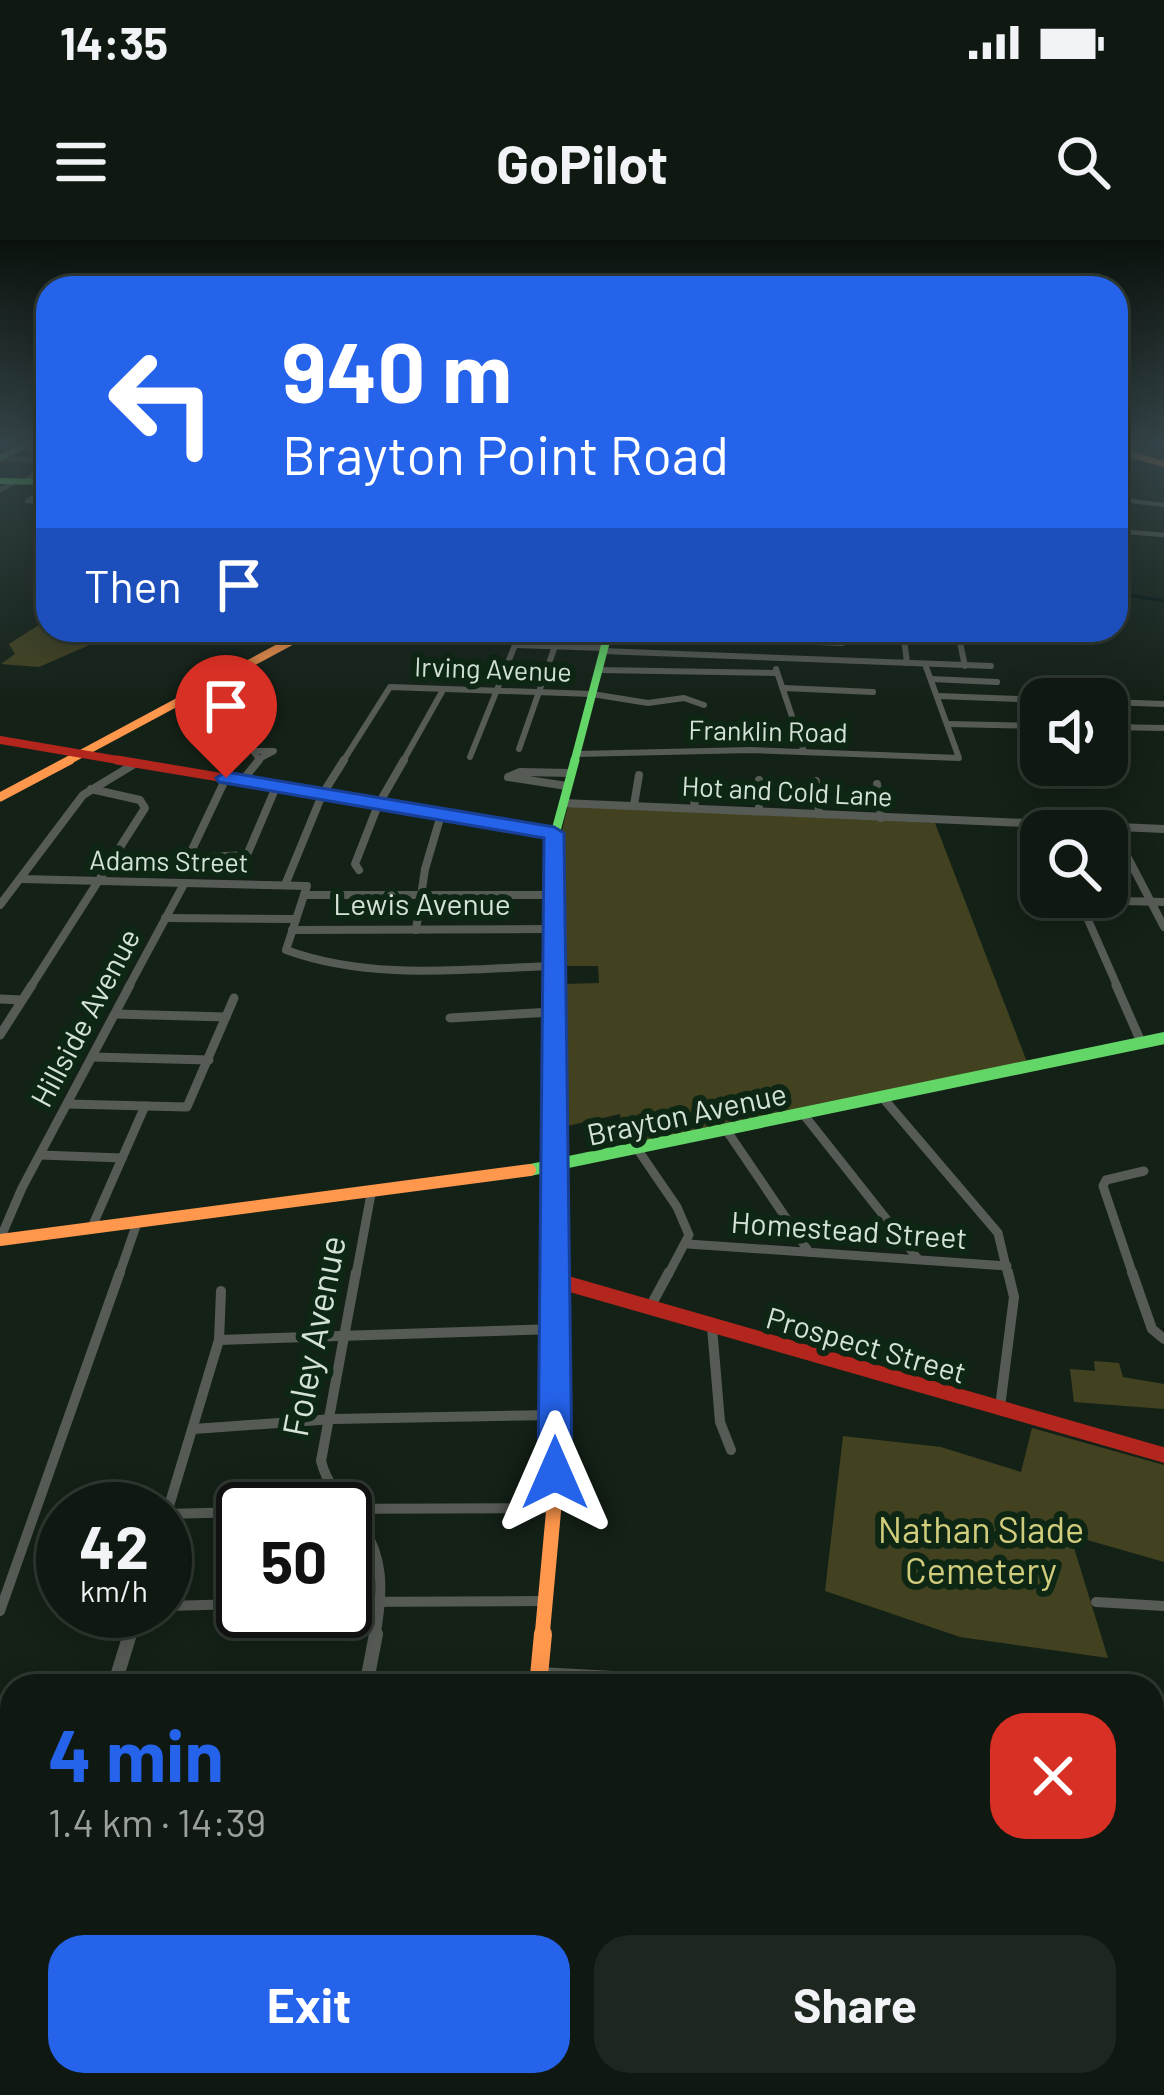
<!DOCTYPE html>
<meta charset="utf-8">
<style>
:root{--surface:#0f1911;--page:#1d261f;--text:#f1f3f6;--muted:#9ba09f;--line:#2f3831;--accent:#2563eb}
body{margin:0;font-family:Barlow,sans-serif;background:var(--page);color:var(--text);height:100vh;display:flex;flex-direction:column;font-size:45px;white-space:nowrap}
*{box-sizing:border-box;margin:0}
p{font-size:39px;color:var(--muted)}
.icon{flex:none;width:66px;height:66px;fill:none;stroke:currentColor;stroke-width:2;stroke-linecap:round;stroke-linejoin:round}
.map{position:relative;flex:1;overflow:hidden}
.drawer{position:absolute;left:0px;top:1434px;width:1164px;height:423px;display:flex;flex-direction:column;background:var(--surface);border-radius:36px 36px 0 0;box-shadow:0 6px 30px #0003,0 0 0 3px var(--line)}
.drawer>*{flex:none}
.top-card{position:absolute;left:36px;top:36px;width:1092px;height:366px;border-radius:36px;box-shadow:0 6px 30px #0003,0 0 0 3px var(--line);background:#2563eb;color:#fff;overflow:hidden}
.buttons{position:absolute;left:1020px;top:438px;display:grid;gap:24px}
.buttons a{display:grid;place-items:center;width:108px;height:108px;border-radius:24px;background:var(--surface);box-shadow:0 6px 30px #0003,0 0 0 3px var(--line);font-size:60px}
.speed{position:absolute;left:36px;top:1242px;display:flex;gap:24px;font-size:60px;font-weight:700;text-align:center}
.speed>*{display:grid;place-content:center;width:156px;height:156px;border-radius:50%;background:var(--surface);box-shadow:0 6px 30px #0003,0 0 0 3px var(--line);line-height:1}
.speed small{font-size:30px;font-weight:400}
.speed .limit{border:6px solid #111;border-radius:18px;background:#fff;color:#111}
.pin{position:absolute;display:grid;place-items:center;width:102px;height:102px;color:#fff;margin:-123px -51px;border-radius:50% 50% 50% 0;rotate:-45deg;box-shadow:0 0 12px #0007}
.pin .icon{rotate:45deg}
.me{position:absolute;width:132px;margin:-66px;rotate:0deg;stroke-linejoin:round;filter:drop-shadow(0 0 9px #0008)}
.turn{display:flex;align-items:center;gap:42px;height:252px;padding:0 48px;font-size:54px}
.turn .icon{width:156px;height:156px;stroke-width:2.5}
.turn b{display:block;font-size:84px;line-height:102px}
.then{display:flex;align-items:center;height:114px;padding:0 48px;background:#0003;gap:24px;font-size:45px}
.round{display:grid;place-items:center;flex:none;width:126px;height:126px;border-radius:36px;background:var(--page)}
.headline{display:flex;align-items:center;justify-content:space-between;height:204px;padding:0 48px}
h1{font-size:72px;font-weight:700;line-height:90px;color:var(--accent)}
.primary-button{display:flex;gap:24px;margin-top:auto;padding:24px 48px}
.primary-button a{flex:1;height:138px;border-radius:36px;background:var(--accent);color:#fff;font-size:48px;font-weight:700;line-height:138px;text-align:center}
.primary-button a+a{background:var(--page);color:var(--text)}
.status{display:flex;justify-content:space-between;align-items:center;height:84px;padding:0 60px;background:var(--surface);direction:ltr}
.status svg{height:33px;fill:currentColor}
header{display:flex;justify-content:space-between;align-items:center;height:156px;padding:0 48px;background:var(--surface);font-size:54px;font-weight:700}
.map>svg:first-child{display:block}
.green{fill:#424220}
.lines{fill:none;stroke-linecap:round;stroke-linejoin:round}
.stream-far1{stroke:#031514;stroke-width:3}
.stream{stroke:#031514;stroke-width:4.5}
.street-far5{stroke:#575b55;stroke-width:4.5}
.street-far4{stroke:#575b55;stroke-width:6}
.street-far3{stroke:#575b55;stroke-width:8}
.street-far2{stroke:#575b55;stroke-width:9}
.street-far1{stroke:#575b55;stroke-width:10}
.street{stroke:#575b55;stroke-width:14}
.fast-far3{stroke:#63d668;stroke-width:6}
.fast-far2{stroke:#63d668;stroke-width:8}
.fast-far1{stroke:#63d668;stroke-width:9}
.fast{stroke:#63d668;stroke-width:12}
.slow-far5{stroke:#ff974d;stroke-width:6}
.slow-far4{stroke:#ff974d;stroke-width:8}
.slow-far3{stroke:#ff974d;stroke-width:9}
.slow-far2{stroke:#ff974d;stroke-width:12}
.slow-far1{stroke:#ff974d;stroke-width:15}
.slow{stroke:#ff974d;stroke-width:18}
.jam-far2{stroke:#b3261e;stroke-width:8}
.jam-far1{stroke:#b3261e;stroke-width:9}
.jam{stroke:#b3261e;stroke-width:15}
.route{fill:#2563eb;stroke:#184099;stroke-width:3}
.labels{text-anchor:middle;stroke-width:12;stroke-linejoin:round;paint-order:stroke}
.far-street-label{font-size:27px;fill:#d4e3d6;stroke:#0e2714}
.street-label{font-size:30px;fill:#d4e3d6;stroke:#0e2714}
.near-street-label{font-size:36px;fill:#d4e3d6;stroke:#0e2714}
.near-park-label{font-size:36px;fill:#d2cd7d;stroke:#0e2714}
</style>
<div class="status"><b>14:35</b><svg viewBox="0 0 49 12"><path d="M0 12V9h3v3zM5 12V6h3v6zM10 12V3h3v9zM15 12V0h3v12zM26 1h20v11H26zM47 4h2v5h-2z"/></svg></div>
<header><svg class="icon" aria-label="menu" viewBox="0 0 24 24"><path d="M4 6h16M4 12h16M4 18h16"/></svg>GoPilot<svg class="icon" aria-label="search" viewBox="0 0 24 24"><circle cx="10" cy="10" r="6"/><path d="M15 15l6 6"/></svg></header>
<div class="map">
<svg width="1164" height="1855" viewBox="0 0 1164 1855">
<rect width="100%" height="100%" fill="#142117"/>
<g class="green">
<polygon points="48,379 48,390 149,390 108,397 39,427 1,424 15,414 9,404"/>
<polygon points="568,566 935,583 1027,822 623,907 620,874 563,887 562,744 599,743 598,726 562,726 561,594"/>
<polygon points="1094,1121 1119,1123 1123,1137 1164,1144 1164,1169 1074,1162 1070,1129 1095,1131"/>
<polygon points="1032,1188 1164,1225 1164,1322 1070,1295 1108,1418 960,1397 825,1351 843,1196 941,1207 1021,1232"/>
</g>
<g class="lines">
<g class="stream-far1">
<polyline points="1116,203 1122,202"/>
<polyline points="1116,353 1164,361"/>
</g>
<g class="stream">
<polyline points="1152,1617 1164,1605"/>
<polyline points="607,1855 610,1845"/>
</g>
<g class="street-far5">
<polyline points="29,210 48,211"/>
<polyline points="6,219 48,221"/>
<polyline points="1116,221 1134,218"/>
<polyline points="23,242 48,224"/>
<polyline points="48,248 27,261 48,263"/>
<polyline points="0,250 15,242"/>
<polyline points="1116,259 1164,265"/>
<polyline points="1116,291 1164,295"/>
</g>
<g class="street-far4">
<polyline points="738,390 738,399 842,403"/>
<polyline points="903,390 907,423"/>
<polyline points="959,398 965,426"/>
<polyline points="515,405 604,408"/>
<polyline points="603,411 991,426"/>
<polyline points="776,429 804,512"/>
<polyline points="598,430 777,433"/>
<polyline points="931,439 997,442"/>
<polyline points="784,448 873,452"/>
<polyline points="938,456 1041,460"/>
<polyline points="1107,462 1164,464"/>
<polyline points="948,484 1041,486"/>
<polyline points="1107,487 1164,488"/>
<polyline points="519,509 555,406"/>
<polygon points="253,511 274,511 259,519"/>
<polyline points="576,514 751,510 959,518 925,424"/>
<polyline points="470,517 515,405 528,390"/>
<polyline points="256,523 259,519"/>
<polyline points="342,523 390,447 592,454 648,463 684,458 704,465"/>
<polyline points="402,523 443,450"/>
</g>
<g class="street-far3">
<polyline points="226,538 188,618 247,615 276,547"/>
<polyline points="759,540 759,571"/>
<polyline points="242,541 259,520"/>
<polyline points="816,541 819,574"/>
<polyline points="877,544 881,578"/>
<polyline points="567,546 508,537 520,532 571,533"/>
<polyline points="563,563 1164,589"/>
<polyline points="634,565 639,535"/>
<polyline points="694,568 697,539"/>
<polyline points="1112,587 1164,687"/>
<polyline points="359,630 355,624 378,565 404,520"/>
<polyline points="21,639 307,646 304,655"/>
<polyline points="285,645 322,555 344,520"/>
<path d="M304 655 286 710C371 741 464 729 553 726"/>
<polyline points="304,655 552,655"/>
<polyline points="1078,657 1118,748"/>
<polyline points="1079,660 1164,662"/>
<polyline points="0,665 83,555 136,523"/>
<polyline points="165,678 296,679"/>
<polyline points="292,690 553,689"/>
<polyline points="416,690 425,629 441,575"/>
<polyline points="30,748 145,568 140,560 91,549"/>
<polyline points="128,748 184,644"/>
</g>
<g class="street-far2">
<polyline points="1116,745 1141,802"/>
<polyline points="0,759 22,760"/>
<polyline points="115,774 226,777"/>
<polyline points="450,778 552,772"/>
<polyline points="0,795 32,745"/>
<polyline points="93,817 209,820"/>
<polyline points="883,858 998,993 1008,1035"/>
<polyline points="68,864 187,867 234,758"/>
<polyline points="804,875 918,1019"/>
<polyline points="727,891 809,1012"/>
<polyline points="638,910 677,967 689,995 668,1035"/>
<polyline points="40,915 122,918"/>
<polyline points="91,989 145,866"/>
<polyline points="0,999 22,948 130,745"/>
<polyline points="688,1004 1007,1026"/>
<polyline points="119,1035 137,983"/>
<polyline points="356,1035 371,954"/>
<polyline points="1133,1035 1103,946 1106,940 1144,931"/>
</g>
<g class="street-far1">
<path d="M356 1032 321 1221C327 1244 341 1260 356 1278 386 1314 383 1354 375 1397"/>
<polyline points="1132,1032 1152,1089 1164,1099"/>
<polyline points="649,1069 669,1032"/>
<polyline points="712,1087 720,1182 731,1210"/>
<polyline points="219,1100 555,1089"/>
<polyline points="1000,1167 1014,1057 1008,1032"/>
<polyline points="194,1189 333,1179 554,1175"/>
<polyline points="302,1269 554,1268"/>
<polyline points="166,1274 243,1272"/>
<polyline points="165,1279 219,1100 221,1051"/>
<polyline points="345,1362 546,1361"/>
<polyline points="1096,1362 1164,1366"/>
<polyline points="165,1366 243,1364"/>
<polyline points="0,1371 120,1032"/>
<polyline points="129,1397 137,1371"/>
</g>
<g class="street">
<polyline points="539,1434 762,1446"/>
<polyline points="114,1446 130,1394"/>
<polyline points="366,1446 376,1394"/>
<polyline points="5,1810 12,1786"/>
<polyline points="296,1855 297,1845"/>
</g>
<g class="fast-far3">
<polyline points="0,218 32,202"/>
<polyline points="0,241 48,242"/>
</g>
<polyline class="fast-far2" points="574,523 609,390"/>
<polyline class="fast-far1" points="554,748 554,598 575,520"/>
<g class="fast">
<polyline points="554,745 554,890"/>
<polyline points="530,930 1164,798"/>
</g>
<polyline class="slow-far5" points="1116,210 1164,224"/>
<polyline class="slow-far4" points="64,523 312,390"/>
<polyline class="slow-far3" points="0,557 70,520"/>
<g class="slow-far2">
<polyline points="554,890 554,1035"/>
<polyline points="0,1000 530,930"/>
</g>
<polyline class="slow-far1" points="542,1397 554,1266 554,1032"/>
<g class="slow">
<polyline points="538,1446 543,1394"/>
<polyline points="0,1811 12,1814"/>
<polyline points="144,1845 186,1855"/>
<polyline points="502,1855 503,1845"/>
</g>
<polyline class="jam-far2" points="0,500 135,523"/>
<polyline class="jam-far1" points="117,520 554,593"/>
<polyline class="jam" points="555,1040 1164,1215"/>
</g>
<linearGradient id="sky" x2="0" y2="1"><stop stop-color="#0b120d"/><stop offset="0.44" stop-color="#344347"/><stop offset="1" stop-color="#344347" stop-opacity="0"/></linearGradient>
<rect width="1164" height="462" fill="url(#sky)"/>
<polygon class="route" points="226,532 554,587 564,593 572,1233 567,1242 555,1246 543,1242 538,1233 544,598 219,542 216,538"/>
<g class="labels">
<g class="far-street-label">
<text transform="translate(493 430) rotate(2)" y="9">Irving Avenue</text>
<text transform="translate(768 492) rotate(1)" y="9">Franklin Road</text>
<text transform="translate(787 552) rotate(3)" y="9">Hot and Cold Lane</text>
<text transform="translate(169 622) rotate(1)" y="9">Adams Street</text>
</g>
<g class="street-label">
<text x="422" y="675">Lewis Avenue</text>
<text transform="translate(86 778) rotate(-62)" y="10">Hillside Avenue</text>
<text transform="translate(687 875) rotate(-12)" y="10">Brayton Avenue</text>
<text transform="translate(849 991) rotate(4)" y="10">Homestead Street</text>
<text transform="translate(866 1106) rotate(16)" y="10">Prospect Street</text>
</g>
<g class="near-street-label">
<text transform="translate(314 1096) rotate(-79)" y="13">Foley Avenue</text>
</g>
<g class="near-park-label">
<text x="981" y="1303">Nathan Slade<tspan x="981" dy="41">Cemetery</tspan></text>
</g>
</g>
</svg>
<div class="buttons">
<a><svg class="icon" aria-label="sound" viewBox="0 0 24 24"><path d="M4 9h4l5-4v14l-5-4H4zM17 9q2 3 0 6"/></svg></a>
<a><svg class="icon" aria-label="search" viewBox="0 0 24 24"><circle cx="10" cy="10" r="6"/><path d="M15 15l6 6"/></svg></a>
</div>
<div class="speed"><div>42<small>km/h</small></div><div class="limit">50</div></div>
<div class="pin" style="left:226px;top:538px;background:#d93025"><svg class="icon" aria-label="arrive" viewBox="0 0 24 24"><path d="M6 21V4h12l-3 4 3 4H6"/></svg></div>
<svg class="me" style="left:555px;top:1233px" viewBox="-20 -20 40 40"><path d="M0-17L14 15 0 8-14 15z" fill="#2563eb" stroke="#fff" stroke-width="4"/></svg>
<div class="top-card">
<div class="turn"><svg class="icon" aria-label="left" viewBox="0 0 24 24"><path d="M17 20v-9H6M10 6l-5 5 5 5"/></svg><div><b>940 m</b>Brayton Point Road</div></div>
<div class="then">Then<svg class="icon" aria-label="arrive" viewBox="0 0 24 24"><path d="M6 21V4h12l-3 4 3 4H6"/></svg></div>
</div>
<section class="drawer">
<div class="headline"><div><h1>4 min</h1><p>1.4 km · 14:39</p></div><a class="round" style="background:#d93025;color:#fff"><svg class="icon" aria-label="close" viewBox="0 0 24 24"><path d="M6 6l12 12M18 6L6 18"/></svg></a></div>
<div class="primary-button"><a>Exit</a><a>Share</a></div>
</section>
</div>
